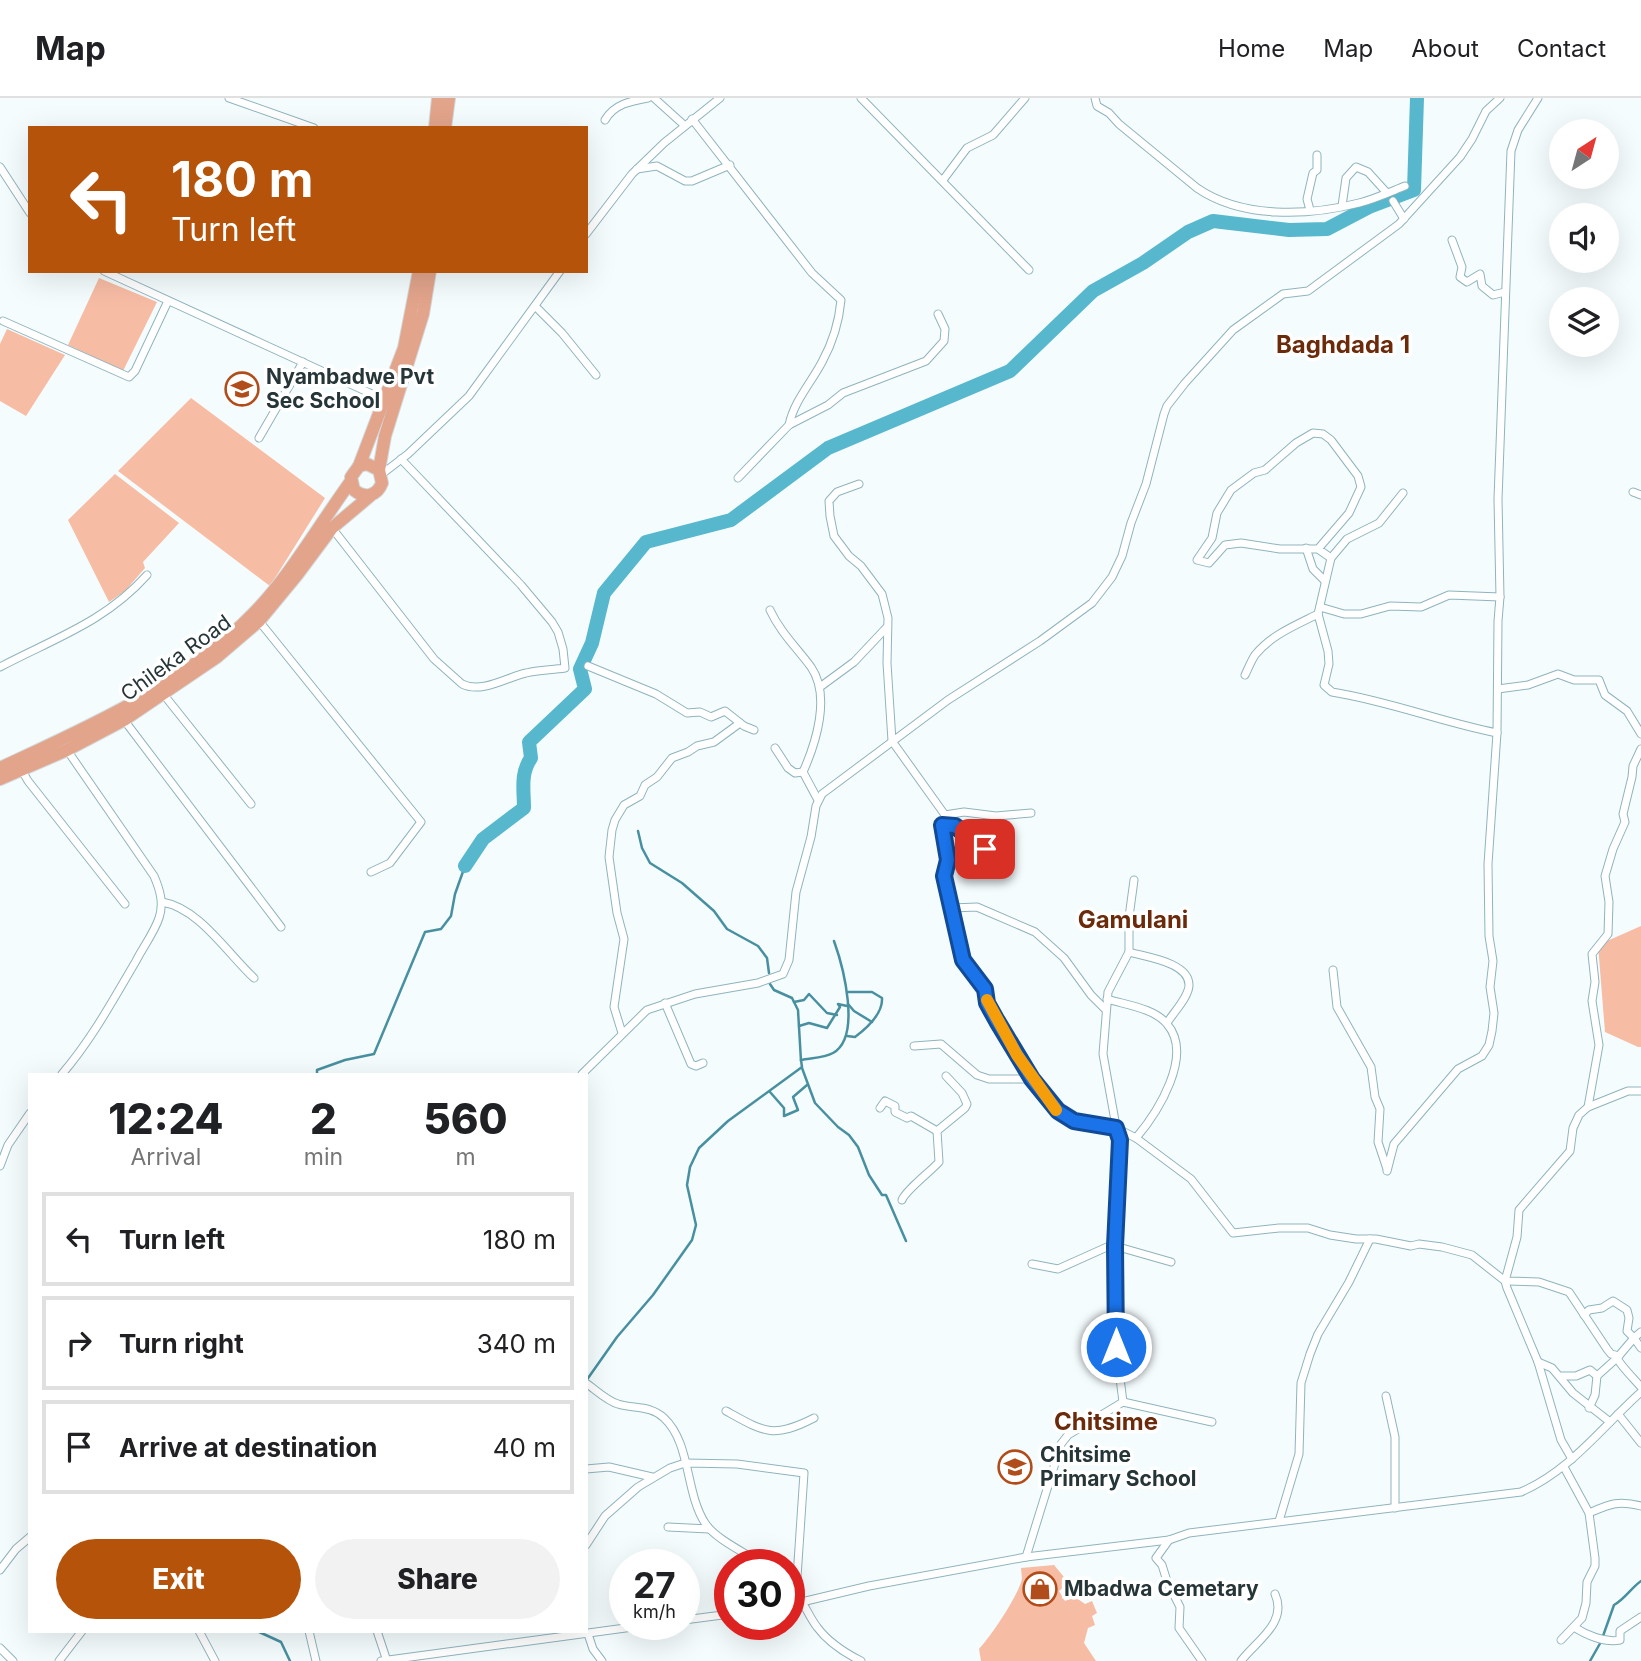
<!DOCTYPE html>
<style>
:root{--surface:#fff;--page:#f2f2f2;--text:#202124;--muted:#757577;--line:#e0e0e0;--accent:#b45309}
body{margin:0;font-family:Inter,sans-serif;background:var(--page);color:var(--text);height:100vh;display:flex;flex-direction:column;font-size:26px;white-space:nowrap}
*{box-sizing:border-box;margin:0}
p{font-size:23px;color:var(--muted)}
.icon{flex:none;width:38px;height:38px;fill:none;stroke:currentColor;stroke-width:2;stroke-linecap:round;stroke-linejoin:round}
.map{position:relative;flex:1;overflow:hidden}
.sheet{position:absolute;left:28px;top:975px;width:560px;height:560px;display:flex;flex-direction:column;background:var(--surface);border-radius:0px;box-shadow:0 7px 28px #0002}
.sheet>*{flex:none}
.guide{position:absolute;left:28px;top:28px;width:560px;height:147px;border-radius:0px;box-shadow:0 7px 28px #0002;background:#b45309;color:#fff;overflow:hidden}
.needle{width:46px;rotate:36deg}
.buttons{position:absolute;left:1549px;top:21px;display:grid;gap:14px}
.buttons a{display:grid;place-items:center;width:70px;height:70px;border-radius:50%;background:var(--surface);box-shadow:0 7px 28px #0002;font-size:35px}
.speed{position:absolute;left:609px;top:1451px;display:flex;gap:14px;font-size:35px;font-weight:700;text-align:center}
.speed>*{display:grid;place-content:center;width:91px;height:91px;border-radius:50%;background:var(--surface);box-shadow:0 7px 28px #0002;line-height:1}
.speed small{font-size:18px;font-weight:400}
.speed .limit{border:10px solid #d22;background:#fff;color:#111}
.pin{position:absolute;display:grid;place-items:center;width:60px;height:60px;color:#fff;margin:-30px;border-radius:14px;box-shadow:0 4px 10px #0006}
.me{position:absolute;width:77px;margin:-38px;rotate:0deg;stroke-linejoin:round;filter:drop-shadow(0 0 5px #0008)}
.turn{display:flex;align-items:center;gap:24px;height:147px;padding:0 28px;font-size:32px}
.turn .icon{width:91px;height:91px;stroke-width:2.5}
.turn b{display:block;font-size:49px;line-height:60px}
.eta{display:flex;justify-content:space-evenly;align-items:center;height:119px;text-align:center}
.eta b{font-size:42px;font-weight:800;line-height:49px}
.primary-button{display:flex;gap:14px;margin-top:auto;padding:14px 28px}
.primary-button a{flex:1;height:80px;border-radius:42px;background:var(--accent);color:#fff;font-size:28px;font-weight:800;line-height:80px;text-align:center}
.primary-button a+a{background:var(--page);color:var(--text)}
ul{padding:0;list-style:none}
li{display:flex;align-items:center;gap:21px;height:94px;margin:0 14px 10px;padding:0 14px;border:4px solid var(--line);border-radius:0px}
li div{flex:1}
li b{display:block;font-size:26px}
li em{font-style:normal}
header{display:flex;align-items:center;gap:42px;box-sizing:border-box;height:98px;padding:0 35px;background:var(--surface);border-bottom:2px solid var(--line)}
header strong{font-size:33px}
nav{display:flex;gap:38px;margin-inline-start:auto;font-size:24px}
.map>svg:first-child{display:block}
.green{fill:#f7bca4}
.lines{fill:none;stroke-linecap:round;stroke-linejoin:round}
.stream{stroke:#4890a0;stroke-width:2.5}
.river{stroke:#56b7cd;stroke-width:14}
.minor-casing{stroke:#8fb4bd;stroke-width:9}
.trunk-casing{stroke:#d4d7d7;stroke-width:14}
.minor{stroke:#fff;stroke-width:7}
.trunk{stroke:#e2a48b;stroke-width:12}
.route-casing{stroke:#114b97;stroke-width:18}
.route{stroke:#1a73e8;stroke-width:12}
.slow{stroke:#f59e0b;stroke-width:12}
.labels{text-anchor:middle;stroke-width:7;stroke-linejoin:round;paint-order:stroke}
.poi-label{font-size:21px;font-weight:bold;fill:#263538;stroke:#fff;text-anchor:start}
.street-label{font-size:21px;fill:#263538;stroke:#fff}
.quarter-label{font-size:24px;font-weight:bold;fill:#6b2b0b;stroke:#fff}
</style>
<header>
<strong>Map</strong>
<nav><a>Home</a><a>Map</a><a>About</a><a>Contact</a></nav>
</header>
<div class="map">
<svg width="1641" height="1563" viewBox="0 0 1641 1563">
<rect width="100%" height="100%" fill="#f5fcfe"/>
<g class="green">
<polygon points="99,180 157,204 123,273 68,247"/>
<polygon points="7,231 65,257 26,318 0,303 0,246"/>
<polygon points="191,300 325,400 270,488 118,373"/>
<polygon points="115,376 179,425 143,464 145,470 125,493 109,504 68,422"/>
<polygon points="1641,828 1641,949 1638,949 1605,934 1598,847"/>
<path d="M1054 1467 1069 1485 1059 1493 1065 1503 1075 1499 1085 1506 1092 1503 1097 1515 1092 1518 1095 1527 1088 1530 1084 1545 1096 1563H981L979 1551C991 1538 1018 1498 1022 1481 1022 1481 1021 1470 1021 1470Z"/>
</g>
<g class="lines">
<g class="stream">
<polyline points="638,733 642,750 650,765 682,785 714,813 727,831 758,848 767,860 769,875"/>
<polyline points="770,886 774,892 792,900 798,912 801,963"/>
<polyline points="794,904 804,902 809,896 827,915 837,917"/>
<polyline points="848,906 854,913 872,924"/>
<polyline points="799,928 809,925 827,930 840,909 838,906 847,908"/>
<path d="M847 938 855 939C867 930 883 916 882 900L872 894H848"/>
<polyline points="802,970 815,1005 838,1029 849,1037 858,1049 869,1077 882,1097 886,1097 906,1143"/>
<polyline points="317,976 317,972 345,962 374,956 425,834 441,831 451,818 455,796 465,768"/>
<polyline points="770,994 784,1010 784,1018 798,1012 793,999 807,987"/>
<path d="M586 1283 617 1239 653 1197 692 1142 696 1127 687 1087 690 1069 699 1050 728 1023 802 969 801 962C810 960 824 960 833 955 862 939 843 868 834 843"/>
<polyline points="257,1533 281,1544 290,1563"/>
<path d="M1603 1538 1614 1507C1625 1501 1631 1490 1641 1483"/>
<polyline points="1590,1563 1602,1542"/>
</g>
<path class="river" d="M465 768 483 741 524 710C524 692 520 676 531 660L529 644 585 591 580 571 592 545 604 495 646 444 731 422 828 350 1010 273 1093 193 1143 165 1188 134 1213 123 1289 132 1327 131 1369 109 1414 92 1417 0"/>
<defs>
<g id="minor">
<polyline points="229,0 314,30"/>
<polyline points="654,0 684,27"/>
<polyline points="861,0 1029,172"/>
<path d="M1095 0 1097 8 1109 15 1119 26 1197 90C1242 121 1308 118 1359 105 1375 101 1390 94 1405 88"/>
<path d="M692 21 812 175 841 202C839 224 833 244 822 264 811 285 794 303 789 327"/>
<path d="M605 22C614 6 631 3 648 0"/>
<polyline points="0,69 30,115"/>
<polyline points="637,71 657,68 685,83 692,83 730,67"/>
<polyline points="943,82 967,50 993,37 1025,0"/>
<polyline points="1393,103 1404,121"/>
<polyline points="1342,108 1346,80 1356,69 1368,74 1387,95"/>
<polyline points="1310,112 1307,101 1313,75 1317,72 1317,57"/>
<polyline points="586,136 632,76 664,45 720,0"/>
<polyline points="1452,142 1462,169 1460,179 1467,184 1480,176 1482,188 1493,197 1505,194"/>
<polyline points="104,173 385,302"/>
<polyline points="536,209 562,235 596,277"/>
<polyline points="3,223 129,279 135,273 168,203"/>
<polyline points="259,340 303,264"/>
<polyline points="382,376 408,356 469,298 560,173"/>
<polyline points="738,380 789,327 828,307 843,295 926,263 944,243 945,231 938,216"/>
<polyline points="859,386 837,394 829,403 830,418 834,438 849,458 861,468 882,496 888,520 887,565 892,643 945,717 955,728 985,751"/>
<polyline points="1633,394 1641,397"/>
<path d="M1403 395 1379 425 1347 441 1331 460 1318 516 1328 553 1329 566 1324 587 1332 594C1389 603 1441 624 1497 635"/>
<path d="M332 430 434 561 462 586C482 596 507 579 526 575 538 572 552 572 565 570L563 551 558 534 552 524 521 487 401 361"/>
<polyline points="1306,450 1313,471 1325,483"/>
<polyline points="1318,451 1349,415 1361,389 1358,378 1331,342 1323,336 1313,335 1296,345 1265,372 1254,375 1231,392 1217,415 1212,440 1197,462 1209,465 1225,447 1241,445 1280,451 1318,451 1331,460"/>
<polyline points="1320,509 1344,516 1361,516 1390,508 1421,509 1449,497 1500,499"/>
<path d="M770 512C780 534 797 550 811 569 831 598 816 645 803 674"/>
<polyline points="259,523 421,724 390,765 371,774"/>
<polyline points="588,568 656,596 687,615 700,614 711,619 725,613 744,628 754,632"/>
<path d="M0 569C55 540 105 524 147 477"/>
<path d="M1245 577C1248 571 1251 563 1255 557 1271 537 1296 527 1318 516"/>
<polyline points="820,589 854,564 887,529"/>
<polyline points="1498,591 1528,587 1558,576 1574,582 1599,582 1605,597 1627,613 1641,636"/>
<polyline points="164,597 251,706"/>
<polyline points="124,622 281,829"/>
<polyline points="775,650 788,670 795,675 803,674"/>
<polyline points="21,671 28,683 125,806"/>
<polyline points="803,674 818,702"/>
<polyline points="945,717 964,714 996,718 1031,715"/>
<polyline points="955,728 942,727 949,762 944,778 963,862 985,891 987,905 1032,981 1058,1013 1074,1023 1116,1030 1136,1040 1191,1081 1233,1135 1279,1130 1308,1130 1330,1137 1356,1141 1376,1141 1411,1148 1419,1146 1442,1149 1472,1157 1505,1183 1539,1184 1569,1194 1607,1251 1611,1256 1619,1258"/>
<path d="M162 804C199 810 227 855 254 880"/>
<polyline points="952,810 977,809 1035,834 1064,860 1091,897 1105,911"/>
<path d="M1129 854C1145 859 1189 864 1189 887 1189 899 1173 915 1167 925"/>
<polyline points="1333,872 1337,909 1371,969 1375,999 1380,1011 1378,1044 1387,1071"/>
<path d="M1107 901C1126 907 1154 910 1167 926 1194 957 1158 1014 1136 1040"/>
<polyline points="665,905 691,966 696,968 703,965"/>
<polyline points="622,935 614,909 624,841 617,815 609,759 612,732 615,722 624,707 640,698 645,687 657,679 672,660 688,654 697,648 714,644 740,625"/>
<polyline points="914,948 941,946 977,977 989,981 1032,981"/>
<path d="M62 976C92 941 113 902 136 863 143 849 154 835 159 820 164 805 160 792 154 778L67 652"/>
<polyline points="582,976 647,912 695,896 758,885 783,876 789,862 796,794 811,739 816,708 822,696 948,602 1040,543 1092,505 1112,479 1122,458 1131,425 1146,386 1164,316 1167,308 1185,285 1233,232 1283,196 1308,193 1399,126 1460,59 1472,41 1486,13 1500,0"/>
<polyline points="1588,1009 1599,947 1592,903 1595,884 1592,856 1608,836 1609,804 1605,778 1613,751 1625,724 1623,716 1632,679 1633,668 1641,651"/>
<polyline points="880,1010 885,1003 895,1008 895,1014 907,1020 911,1018 937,1033"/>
<polyline points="0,1068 8,1047 30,1015"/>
<polyline points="1387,1073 1394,1046 1458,971 1482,958 1489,947 1492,933 1494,915 1490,889 1493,863 1489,838 1488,766 1497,635 1498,523 1500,499 1498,401 1511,53 1518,32 1538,0"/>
<path d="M902 1102C905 1093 930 1074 939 1064L937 1033 965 1010 967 1006 962 995 946 978"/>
<polyline points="1032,1166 1058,1171 1107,1149 1115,1148 1171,1164"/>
<path d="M1584 1217 1589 1212 1602 1210 1613 1203 1627 1212 1629 1220 1627 1233 1634 1240 1617 1260C1620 1267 1635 1282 1641 1289"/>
<polyline points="1641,1234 1634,1240 1641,1250"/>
<polyline points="1538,1264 1552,1270 1573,1295 1610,1324"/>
<polyline points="1561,1278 1576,1278 1590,1272 1597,1278"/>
<path d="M586 1285C596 1292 607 1303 618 1306 634 1311 650 1307 664 1320 691 1345 685 1394 705 1425 715 1441 746 1455 762 1466"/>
<polyline points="1386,1298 1395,1339 1395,1410"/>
<polyline points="1123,1304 1212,1324"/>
<polyline points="1589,1310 1595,1297 1597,1278 1617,1260"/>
<path d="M726 1313C764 1334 773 1341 814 1320"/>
<polyline points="1618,1316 1641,1345"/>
<polyline points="1572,1361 1561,1342 1538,1264 1507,1190 1505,1183 1517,1139 1519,1112 1570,1053 1573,1030 1579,1017 1588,1009 1628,993 1641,993"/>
<polyline points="586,1371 609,1369 652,1379"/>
<path d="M1589 1415C1610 1406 1618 1402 1641 1408"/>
<polyline points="1279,1423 1299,1356 1301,1285 1310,1256 1318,1236 1349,1184 1370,1141"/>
<polyline points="668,1429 709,1431"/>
<polyline points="1169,1442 1156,1460 1162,1467 1167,1483 1180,1509 1179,1530 1202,1563"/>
<polyline points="586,1447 605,1418 638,1389 670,1370 685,1365 737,1366 804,1375 796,1494"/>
<polyline points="1026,1459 1061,1346 1068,1337 1123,1304 1116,1249 1115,1148 1121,1056 1103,956 1108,894 1129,854 1129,819 1134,782"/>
<polyline points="0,1472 16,1451 30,1439"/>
<path d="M789 1488C802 1498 807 1516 817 1529 828 1544 845 1555 861 1563"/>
<path d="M789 1507 869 1488 1026 1459 1169 1442 1189 1435 1521 1394C1570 1373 1602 1329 1641 1294"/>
<polyline points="684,1522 730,1516"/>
<path d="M1574 1529C1586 1537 1605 1545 1620 1542V1533L1641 1519"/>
<polyline points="199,1533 215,1563"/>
<polyline points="309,1533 316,1563"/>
<polyline points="377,1533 387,1563"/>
<polyline points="588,1536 593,1551 602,1563"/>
<polyline points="1561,1542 1582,1520 1586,1505 1587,1484 1595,1468 1595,1460 1589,1415 1564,1369"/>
<polyline points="0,1550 13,1563"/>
<polyline points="59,1563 82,1533"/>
<polyline points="381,1563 655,1526"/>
<path d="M1241 1563C1256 1543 1288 1525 1275 1496"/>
</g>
<g id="trunk">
<polyline points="435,30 438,0"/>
<polyline points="445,30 449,0"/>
<polyline points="359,368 404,250 419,173"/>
<path d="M379 372 367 366 359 368 351 379 354 392C365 401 377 398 382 385L379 372 385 338 423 216 430 173"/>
<path d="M0 670C90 628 183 588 253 516 291 477 319 427 351 383"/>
<polyline points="0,681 67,652 124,622 217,559 259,523 297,477 332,430 370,398"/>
</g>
</defs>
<use href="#minor" class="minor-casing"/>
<use href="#trunk" class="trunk-casing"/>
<use href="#minor" class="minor"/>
<use href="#trunk" class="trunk"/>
</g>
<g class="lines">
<defs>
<polyline id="route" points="985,751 955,728 942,727 948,762 944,778 963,862 985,891 987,905 997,923 1032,981 1058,1013 1074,1023 1116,1030 1120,1042 1115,1148 1116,1249"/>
</defs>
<use href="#route" class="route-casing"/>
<use href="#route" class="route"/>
<polyline class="slow" points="987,902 1017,957 1056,1012"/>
</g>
<defs>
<symbol id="school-ring" viewBox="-11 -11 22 22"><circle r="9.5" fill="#fff" stroke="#b14d1a" stroke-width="1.5"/><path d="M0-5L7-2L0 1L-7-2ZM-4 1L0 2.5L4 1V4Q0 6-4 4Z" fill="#b14d1a"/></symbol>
<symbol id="shop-ring" viewBox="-11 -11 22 22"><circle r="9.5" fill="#fff" stroke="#b14d1a" stroke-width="1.5"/><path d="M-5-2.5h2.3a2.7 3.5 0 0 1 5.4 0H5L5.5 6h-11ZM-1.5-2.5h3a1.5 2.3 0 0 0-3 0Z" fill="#b14d1a"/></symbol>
</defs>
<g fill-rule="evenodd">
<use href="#school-ring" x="223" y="272" width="38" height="38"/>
<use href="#school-ring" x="996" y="1350" width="38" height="38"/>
<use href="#shop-ring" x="1021" y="1472" width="38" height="38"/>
</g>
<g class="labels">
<g class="poi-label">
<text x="266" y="286">Nyambadwe Pvt<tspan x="266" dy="24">Sec School</tspan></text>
<text x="1040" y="1364">Chitsime<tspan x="1040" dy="24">Primary School</tspan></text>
<text x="1064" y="1498">Mbadwa Cemetary</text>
</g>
<g class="street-label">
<text transform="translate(176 560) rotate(-36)" y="7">Chileka Road</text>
</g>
<g class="quarter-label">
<text x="1343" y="255">Baghdada 1</text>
<text x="1133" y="830">Gamulani</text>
<text x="1106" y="1332">Chitsime</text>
</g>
</g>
</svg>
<div class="buttons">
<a><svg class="needle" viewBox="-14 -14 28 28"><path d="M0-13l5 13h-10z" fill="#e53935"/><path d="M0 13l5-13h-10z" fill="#757577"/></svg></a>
<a><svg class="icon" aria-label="sound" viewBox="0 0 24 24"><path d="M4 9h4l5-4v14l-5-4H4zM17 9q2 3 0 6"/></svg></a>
<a><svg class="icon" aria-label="layers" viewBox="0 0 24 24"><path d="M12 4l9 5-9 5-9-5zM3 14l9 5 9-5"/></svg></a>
</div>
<div class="speed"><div>27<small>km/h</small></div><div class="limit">30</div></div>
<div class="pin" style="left:985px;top:751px;background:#d93025"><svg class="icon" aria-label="arrive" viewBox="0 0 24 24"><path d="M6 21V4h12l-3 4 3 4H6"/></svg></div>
<svg class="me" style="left:1116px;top:1249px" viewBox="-20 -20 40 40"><circle r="17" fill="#1a73e8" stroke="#fff" stroke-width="3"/><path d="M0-11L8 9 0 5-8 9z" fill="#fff"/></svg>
<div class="guide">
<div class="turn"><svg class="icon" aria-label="left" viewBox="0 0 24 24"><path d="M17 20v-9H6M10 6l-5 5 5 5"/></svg><div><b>180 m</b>Turn left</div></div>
</div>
<section class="sheet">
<div class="eta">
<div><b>12:24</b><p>Arrival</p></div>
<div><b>2</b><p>min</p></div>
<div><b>560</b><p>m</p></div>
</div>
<ul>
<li><svg class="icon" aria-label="left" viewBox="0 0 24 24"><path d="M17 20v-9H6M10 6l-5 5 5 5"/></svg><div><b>Turn left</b></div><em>180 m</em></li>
<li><svg class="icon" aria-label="right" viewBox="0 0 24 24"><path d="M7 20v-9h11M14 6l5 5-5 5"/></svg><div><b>Turn right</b></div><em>340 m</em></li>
<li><svg class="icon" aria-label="arrive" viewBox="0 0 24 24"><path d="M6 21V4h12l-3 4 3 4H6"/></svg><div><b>Arrive at destination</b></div><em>40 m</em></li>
</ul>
<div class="primary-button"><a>Exit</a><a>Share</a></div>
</section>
</div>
